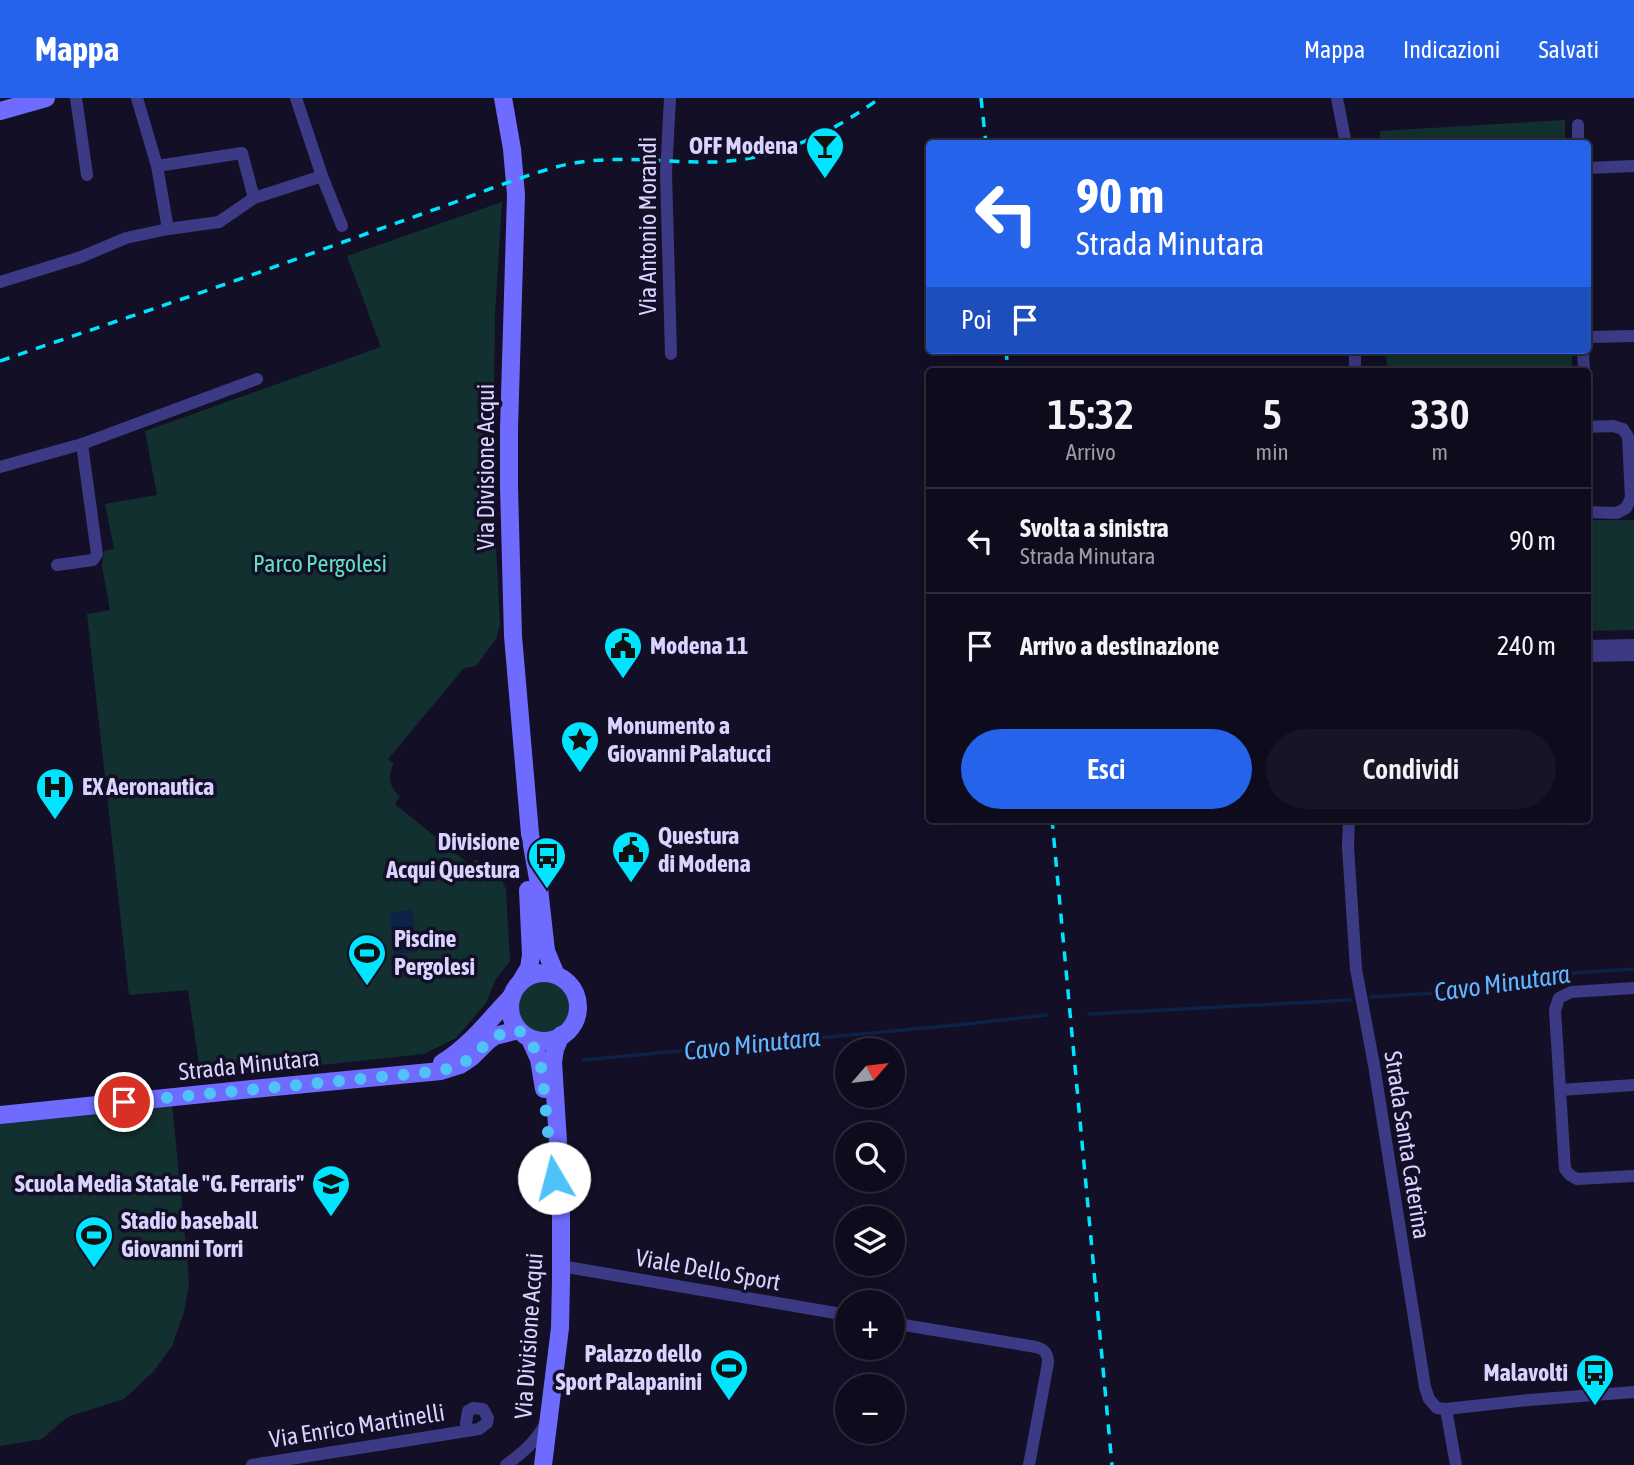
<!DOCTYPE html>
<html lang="it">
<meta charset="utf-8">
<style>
:root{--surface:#0e0b1c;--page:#171425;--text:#f1f3f6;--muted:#9b9ba3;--line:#2e2b3b;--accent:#2563eb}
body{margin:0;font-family:"Asap Condensed",sans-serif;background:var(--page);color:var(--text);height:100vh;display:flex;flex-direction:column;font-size:26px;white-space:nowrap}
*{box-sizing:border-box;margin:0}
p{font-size:23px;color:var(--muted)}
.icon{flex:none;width:38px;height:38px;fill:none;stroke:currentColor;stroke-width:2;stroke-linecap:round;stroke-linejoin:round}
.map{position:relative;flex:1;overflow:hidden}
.details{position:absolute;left:926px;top:270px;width:665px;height:455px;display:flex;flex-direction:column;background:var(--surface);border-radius:7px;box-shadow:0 4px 18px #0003,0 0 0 2px var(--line)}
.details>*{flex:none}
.top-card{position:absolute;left:926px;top:42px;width:665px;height:214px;border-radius:7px;box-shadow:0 4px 18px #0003,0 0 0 2px var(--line);background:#2563eb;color:#fff;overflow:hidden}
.needle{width:46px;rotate:62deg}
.controls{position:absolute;left:835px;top:940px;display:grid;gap:14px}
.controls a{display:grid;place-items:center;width:70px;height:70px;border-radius:50%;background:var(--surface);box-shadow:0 4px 18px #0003,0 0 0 2px var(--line);font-size:35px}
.pin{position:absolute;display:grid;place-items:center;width:60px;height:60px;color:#fff;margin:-30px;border:4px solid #fff;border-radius:50%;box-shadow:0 2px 7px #0007}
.me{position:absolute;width:77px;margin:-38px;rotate:352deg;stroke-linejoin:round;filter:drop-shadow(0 0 5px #0008)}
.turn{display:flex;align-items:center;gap:24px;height:147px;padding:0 35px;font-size:32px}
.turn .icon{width:91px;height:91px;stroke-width:2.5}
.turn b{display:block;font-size:49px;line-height:60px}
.then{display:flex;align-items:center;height:66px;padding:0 35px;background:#0003;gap:14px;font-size:26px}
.eta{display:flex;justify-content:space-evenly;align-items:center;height:119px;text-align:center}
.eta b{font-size:42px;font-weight:600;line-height:49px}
.primary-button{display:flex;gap:14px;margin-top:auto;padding:14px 35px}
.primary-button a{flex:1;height:80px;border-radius:42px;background:var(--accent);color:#fff;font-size:28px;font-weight:600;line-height:80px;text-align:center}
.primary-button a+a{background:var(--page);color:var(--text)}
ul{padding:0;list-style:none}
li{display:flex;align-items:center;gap:21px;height:105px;padding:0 35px;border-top:2px solid var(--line)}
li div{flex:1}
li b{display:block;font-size:26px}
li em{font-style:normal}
header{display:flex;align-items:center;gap:42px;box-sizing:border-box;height:98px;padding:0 35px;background:var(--accent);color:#fff}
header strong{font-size:33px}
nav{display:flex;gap:38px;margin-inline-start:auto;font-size:24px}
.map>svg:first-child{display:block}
.green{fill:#12302f}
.water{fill:#0c2248}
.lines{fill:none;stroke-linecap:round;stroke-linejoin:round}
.stream{stroke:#0c2248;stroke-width:3.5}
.minor{stroke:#3d3a85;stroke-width:12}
.secondary{stroke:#6f6bff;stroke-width:18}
.rail{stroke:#00e5ff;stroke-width:3.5;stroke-dasharray:10 9;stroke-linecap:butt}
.route{stroke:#4fc3f7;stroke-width:12;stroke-dasharray:0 21.6}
.labels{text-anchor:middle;stroke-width:7;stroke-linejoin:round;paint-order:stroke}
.poi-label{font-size:24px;font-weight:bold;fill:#d9d4ff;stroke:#130f26;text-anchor:start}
.street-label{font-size:24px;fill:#d9d4ff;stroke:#130f26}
.park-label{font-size:24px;fill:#5fe0c0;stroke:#130f26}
.water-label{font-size:26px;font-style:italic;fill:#62b6ff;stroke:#130f26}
</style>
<header>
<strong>Mappa</strong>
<nav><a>Mappa</a><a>Indicazioni</a><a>Salvati</a></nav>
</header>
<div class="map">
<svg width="1634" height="1367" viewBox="0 0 1634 1367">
<rect width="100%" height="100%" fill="#130f26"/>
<g class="green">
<polygon points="1565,22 1565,45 1380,45 1380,33"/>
<path d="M502 104 495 217 493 388 500 526 496 541 476 568 464 570 388 661 394 666C387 677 389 690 400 698L395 706 470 767 476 761 502 782 506 792 510 863 496 881 486 905 456 940 424 956 201 980 188 892 129 897 87 516 110 512 102 468 104 453 114 451 105 406 157 397 145 333 381 249 347 158Z"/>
<polygon points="1386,252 1572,252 1572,273 1387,273"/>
<polygon points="1590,422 1634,422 1634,532 1587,533 1587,423"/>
<circle cx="543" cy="909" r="26"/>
<polygon points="172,1007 187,1157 189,1186 184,1214 172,1248 153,1274 124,1301 70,1318 61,1324 42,1341 0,1348 0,1021"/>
</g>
<polygon class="water" points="412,812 417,854 394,856 390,815"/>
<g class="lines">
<g class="stream">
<polyline points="1371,899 1453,894 1556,876 1634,871"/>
<polyline points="1089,916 1350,902"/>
<polyline points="583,962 967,926 1046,917"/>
</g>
<g class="minor">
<polyline points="76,0 87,77"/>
<polyline points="137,0 157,68 168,131"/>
<polyline points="296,0 322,78 342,128"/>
<polyline points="670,0 666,75 671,256"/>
<polyline points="1337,0 1346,46"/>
<polyline points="1578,46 1578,27"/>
<polyline points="157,68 242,55 254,100"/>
<polyline points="1587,70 1634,68"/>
<polyline points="0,184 81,159 126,140 168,131 219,124 254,100 322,78"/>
<polyline points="1587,239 1634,238"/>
<polyline points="1583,252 1584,273"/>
<polyline points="1355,273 1355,252"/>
<polyline points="1587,329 1613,328 1623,331 1628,339 1631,400 1626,410 1617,415 1587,414"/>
<polyline points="0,369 82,346 257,281"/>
<polyline points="57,467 93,462 97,456 82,346"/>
<polyline points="1587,548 1634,547"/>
<polyline points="1587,558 1634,557"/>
<polyline points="1349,721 1348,749 1356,871 1374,967 1425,1289 1429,1301 1437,1310 1446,1311 1529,1302 1634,1294"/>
<polyline points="1634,890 1571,894 1559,900 1555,912 1565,1071 1570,1077 1577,1081 1634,1078"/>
<polyline points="1560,992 1634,987"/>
<polyline points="561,1168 847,1217"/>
<path d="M892 1225 1036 1249C1045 1251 1048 1256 1048 1265L1029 1367"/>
<polyline points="1446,1311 1456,1367"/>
<polyline points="252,1367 479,1331 487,1325 488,1320 483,1311 473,1310 468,1313 466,1325 468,1332"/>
<path d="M506 1367C522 1355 536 1344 545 1326"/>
</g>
<g class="secondary">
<polyline points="503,0 512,51 516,97 509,331 509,389 513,538 530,736 538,781 546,853 556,877"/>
<polyline points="0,13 46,0"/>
<circle cx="544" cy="909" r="34"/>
<polyline points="520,885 529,870 531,857 528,792"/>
<polyline points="530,941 539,961 544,991"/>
<path d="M442 965C470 948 490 921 512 898"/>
<polyline points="0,1017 242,992 441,973 460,967 472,959 488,943 495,938 518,932"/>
<polyline points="543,1367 560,1230 561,1182 561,1092 553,964 555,951 561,937"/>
</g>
<g class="rail">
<polyline points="981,0 986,46"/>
<polyline points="1006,252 1008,273"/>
<path d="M0 263C107 226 215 191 321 152 368 135 414 119 461 102 492 90 524 78 556 69 607 55 662 65 715 64 776 62 832 35 880 0"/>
<polyline points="1052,721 1112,1367"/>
</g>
</g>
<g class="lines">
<polyline class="route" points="124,1004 441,973 460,967 472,959 495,938 518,932 530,941 539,961 542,973 551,1065 554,1080"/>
</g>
<defs>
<symbol id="bar-pin" viewBox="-11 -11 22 30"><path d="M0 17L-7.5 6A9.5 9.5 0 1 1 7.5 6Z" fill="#00e5ff" stroke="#130f26"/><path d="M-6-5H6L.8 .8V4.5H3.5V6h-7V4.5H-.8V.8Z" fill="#111"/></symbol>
<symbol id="civic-pin" viewBox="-11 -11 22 30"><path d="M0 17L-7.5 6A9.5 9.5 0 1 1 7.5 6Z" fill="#00e5ff" stroke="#130f26"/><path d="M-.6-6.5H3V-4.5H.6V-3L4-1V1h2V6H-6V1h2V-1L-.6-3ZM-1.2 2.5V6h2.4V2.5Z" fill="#111"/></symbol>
<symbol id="sight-pin" viewBox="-11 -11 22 30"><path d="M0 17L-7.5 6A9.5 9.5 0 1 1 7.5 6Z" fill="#00e5ff" stroke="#130f26"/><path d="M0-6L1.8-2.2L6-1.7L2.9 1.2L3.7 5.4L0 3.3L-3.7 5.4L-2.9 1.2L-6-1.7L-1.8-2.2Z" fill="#111"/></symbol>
<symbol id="hospital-pin" viewBox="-11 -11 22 30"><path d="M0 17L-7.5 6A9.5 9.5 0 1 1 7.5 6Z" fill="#00e5ff" stroke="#130f26"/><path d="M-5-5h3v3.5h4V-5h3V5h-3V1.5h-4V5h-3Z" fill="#111"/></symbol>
<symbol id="bus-pin" viewBox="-11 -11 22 30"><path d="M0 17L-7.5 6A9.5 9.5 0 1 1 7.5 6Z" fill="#00e5ff" stroke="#130f26"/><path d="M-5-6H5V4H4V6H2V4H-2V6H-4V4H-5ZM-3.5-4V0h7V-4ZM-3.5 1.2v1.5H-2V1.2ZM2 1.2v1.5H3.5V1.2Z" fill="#111"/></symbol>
<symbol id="stadium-pin" viewBox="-11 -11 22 30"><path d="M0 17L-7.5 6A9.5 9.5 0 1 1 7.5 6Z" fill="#00e5ff" stroke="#130f26"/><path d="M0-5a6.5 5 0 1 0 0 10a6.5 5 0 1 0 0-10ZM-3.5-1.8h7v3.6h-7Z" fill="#111"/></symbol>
<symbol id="school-pin" viewBox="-11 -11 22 30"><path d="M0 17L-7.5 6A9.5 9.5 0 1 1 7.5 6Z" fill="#00e5ff" stroke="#130f26"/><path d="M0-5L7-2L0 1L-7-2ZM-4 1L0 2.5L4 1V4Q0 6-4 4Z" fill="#111"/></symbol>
</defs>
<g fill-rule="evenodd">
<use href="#bar-pin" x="803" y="26" width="44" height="60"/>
<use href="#civic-pin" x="601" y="526" width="44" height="60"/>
<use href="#sight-pin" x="558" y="620" width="44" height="60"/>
<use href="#hospital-pin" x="33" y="667" width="44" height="60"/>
<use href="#civic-pin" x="609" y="730" width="44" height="60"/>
<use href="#bus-pin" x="525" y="736" width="44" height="60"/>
<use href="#stadium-pin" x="345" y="833" width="44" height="60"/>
<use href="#school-pin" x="309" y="1064" width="44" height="60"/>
<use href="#stadium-pin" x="72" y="1115" width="44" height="60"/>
<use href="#stadium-pin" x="707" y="1248" width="44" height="60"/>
<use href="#bus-pin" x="1573" y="1253" width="44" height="60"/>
</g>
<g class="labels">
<g class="poi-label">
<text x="798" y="56" text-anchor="end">OFF Modena</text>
<text x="650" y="556">Modena 11</text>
<text x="607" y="636">Monumento a<tspan x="607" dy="28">Giovanni Palatucci</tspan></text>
<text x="82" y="697">EX Aeronautica</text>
<text x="658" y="746">Questura<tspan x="658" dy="28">di Modena</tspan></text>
<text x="520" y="752" text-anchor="end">Divisione<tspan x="520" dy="28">Acqui Questura</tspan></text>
<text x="394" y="849">Piscine<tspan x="394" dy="28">Pergolesi</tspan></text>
<text x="304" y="1094" text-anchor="end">Scuola Media Statale "G. Ferraris"</text>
<text x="121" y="1131">Stadio baseball<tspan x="121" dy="28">Giovanni Torri</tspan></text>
<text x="702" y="1264" text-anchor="end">Palazzo dello<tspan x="702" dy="28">Sport Palapanini</tspan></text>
<text x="1568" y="1283" text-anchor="end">Malavolti</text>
</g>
<g class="street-label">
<text transform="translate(648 128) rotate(-90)" y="8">Via Antonio Morandi</text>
<text transform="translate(486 369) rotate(-90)" y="8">Via Divisione Acqui</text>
<text transform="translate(249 967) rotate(-6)" y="8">Strada Minutara</text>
<text transform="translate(1407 1047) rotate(81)" y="8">Strada Santa Caterina</text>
<text transform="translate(708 1172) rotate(10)" y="8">Viale Dello Sport</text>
<text transform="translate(529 1238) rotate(-86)" y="8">Via Divisione Acqui</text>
<text transform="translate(357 1328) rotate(-9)" y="8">Via Enrico Martinelli</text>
</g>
<g class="park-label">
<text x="320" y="474">Parco Pergolesi</text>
</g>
<g class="water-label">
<text transform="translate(1502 885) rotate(-8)" y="9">Cavo Minutara</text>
<text transform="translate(752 946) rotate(-6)" y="9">Cavo Minutara</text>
</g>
</g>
</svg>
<div class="controls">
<a><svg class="needle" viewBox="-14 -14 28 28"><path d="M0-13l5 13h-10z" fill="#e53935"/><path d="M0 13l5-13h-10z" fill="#9b9ba3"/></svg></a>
<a><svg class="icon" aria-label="search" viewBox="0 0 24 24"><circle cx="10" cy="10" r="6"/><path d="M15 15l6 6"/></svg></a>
<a><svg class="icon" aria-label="layers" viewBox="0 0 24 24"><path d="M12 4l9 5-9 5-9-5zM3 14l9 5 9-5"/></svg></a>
<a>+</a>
<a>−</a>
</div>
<div class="pin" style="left:124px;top:1004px;background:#d93025"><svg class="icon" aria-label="arrive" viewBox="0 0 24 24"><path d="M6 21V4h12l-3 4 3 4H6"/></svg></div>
<svg class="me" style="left:554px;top:1080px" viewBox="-20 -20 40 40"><circle r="19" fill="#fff"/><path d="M0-13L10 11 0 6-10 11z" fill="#4fc3f7"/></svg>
<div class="top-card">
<div class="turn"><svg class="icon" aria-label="left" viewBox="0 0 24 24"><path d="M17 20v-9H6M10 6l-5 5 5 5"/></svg><div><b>90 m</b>Strada Minutara</div></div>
<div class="then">Poi<svg class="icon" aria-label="arrive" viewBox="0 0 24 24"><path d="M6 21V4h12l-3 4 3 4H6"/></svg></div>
</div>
<section class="details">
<div class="eta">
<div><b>15:32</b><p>Arrivo</p></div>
<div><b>5</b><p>min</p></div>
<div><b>330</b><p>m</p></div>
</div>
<ul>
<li><svg class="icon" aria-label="left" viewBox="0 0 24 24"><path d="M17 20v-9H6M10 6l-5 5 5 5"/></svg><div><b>Svolta a sinistra</b><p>Strada Minutara</p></div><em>90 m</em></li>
<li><svg class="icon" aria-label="arrive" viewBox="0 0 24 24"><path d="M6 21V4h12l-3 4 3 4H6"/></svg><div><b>Arrivo a destinazione</b></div><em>240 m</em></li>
</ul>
<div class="primary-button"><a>Esci</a><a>Condividi</a></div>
</section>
</div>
